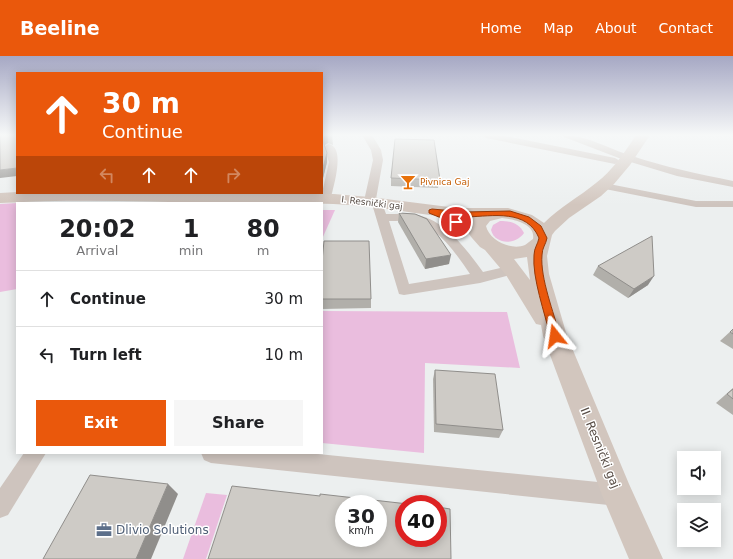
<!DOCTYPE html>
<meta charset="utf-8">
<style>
:root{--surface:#fff;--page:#f6f6f6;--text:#202124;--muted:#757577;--line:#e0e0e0;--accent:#ea580c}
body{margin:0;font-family:"DejaVu Sans",sans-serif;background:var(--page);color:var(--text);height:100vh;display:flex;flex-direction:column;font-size:15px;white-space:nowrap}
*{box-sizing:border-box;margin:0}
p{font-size:13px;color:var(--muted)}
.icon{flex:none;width:22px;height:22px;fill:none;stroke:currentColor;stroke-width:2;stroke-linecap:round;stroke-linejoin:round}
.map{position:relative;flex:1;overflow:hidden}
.drawer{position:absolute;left:16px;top:146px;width:307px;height:252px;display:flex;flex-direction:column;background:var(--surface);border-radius:0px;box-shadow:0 2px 10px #0003}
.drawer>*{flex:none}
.top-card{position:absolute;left:16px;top:16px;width:307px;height:122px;border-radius:0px;box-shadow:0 2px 10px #0003;background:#ea580c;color:#fff;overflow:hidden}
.tools{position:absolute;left:677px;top:395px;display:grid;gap:8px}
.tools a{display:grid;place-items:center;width:44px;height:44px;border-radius:0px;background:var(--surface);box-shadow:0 2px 10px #0003;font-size:20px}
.speed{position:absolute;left:335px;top:439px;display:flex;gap:8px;font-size:20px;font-weight:700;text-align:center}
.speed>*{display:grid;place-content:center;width:52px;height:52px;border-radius:50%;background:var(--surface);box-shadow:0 2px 10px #0003;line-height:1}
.speed small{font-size:10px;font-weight:400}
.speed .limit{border:6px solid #d22;background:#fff;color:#111}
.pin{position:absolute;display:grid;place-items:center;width:34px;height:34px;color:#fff;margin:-17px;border:2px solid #fff;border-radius:50%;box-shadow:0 1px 4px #0007}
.me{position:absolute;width:44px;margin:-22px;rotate:345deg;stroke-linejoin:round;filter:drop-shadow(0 0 3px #0008)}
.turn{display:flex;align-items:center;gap:14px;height:84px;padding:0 20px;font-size:18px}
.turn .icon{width:52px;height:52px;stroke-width:2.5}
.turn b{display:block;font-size:28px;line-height:34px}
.lanes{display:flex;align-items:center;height:38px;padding:0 20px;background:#0003;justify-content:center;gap:20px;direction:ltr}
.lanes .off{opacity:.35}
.eta{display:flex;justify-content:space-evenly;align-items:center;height:68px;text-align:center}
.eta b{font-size:24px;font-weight:700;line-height:28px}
.action{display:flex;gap:8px;margin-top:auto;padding:8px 20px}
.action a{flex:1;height:46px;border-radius:0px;background:var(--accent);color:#fff;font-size:16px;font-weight:700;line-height:46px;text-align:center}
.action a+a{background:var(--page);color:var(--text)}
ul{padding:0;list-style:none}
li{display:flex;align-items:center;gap:12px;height:56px;padding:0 20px;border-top:1px solid var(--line)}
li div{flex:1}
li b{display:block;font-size:15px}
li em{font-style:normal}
header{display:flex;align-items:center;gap:24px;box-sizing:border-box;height:56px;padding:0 20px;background:var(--accent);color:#fff}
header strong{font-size:19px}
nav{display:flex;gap:22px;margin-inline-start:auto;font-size:14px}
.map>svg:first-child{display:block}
.green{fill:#eabdde}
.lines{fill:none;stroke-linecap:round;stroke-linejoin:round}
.lane{fill:#cec4be;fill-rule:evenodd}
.secondary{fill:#d2c6be;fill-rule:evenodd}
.wall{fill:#b1afaa}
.shaded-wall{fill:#908e8b}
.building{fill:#cecbc6;stroke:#908e8b;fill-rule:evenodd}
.route{fill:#ea580c;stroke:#983908}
.labels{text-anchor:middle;stroke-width:3;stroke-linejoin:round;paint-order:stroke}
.far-food-label{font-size:9px;fill:#c56008;stroke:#fff;text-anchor:start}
.far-street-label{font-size:9px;fill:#584d46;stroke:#fff}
.near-street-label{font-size:12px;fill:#584d46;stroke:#fff}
.near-service-label{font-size:12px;fill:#4e5e75;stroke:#fff;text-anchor:start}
</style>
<header>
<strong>Beeline</strong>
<nav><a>Home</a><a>Map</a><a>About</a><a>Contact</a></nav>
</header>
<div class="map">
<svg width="733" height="503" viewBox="0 0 733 503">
<rect width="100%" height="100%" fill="#ecefef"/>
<g class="green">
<polygon points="17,147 17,233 0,236 0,148"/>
<polygon points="322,154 335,154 322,183"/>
<path d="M500 165C511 165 519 167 524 177 516 189 495 189 491 174L493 169Z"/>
<polygon points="322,255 507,256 520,312 425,307 424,397 322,387"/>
<polygon points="206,437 227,439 206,503 183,503"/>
</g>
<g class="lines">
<g class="lane">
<path d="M362 79H372L381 94 383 104 376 143 381 144 386 158C397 158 408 157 418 159 447 166 466 193 483 216L513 209 518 211 520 214 518 217 480 227 404 239 399 238 372 148 366 147 364 145 373 104 371 94ZM389 165C397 165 406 164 414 166 439 171 457 199 470 218L409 228Z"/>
<polygon points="481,79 500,79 615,102 620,105 615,108 486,82"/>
<path d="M562 79C587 79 609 93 632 100 665 111 699 118 733 125V131L677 120 624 104 564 81Z"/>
<path d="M329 88C346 92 333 131 331 142L325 145 319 142 322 137 329 106 324 91Z"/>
<polygon points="604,127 696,145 733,145 733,151 696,151 600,132 599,130"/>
<polygon points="24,397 46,397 8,459 0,462 0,432"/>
<polygon points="201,397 308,397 618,428 626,431 629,439 626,447 618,450 211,407 204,404"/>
</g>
<path class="secondary" d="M636 79H650L630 109 614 128 601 140 569 162 555 175 552 179 547 200 549 218 567 280 629 428 663 503H629L602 439 543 280 541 269 536 268 506 219 485 194 480 191 472 182 469 178 468 169 472 163C431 161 392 152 351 149 305 146 257 148 209 147 139 145 70 143 0 147V137L17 136 334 138 370 141 457 152H508L532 159 544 167C560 151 579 141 596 127 613 114 625 96 636 79ZM502 162C513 163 536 168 533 183 530 185 528 187 525 189 511 195 489 184 486 170L490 165ZM527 201 530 224 514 203Z"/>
</g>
<g class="wall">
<polygon points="322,79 332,79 333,89 328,87 324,89 327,106 322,126"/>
<polygon points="391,122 440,124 438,132 391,130"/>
<polygon points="399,157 449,208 425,213 398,166"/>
<polygon points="322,205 371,243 371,252 322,253"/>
<polygon points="598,210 648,229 628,242 593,219"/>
<polygon points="733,273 733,293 720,285"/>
<polygon points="435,314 503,374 499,382 434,376 433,323"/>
<polygon points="733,332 733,359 716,347"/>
</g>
<g class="shaded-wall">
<polygon points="327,79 328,79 328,87 323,90 322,82"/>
<polygon points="327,97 327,106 322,126 322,115"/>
<polygon points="17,112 17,120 0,122 0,114"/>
<polygon points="451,199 449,208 425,213 426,203"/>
<polygon points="654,220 648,229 628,242 634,233"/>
<polygon points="168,428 178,438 151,503 136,503"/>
</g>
<g class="building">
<polygon points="0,79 17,79 17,112 0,114"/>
<polygon points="322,79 327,79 322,82"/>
<polygon points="322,82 327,97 322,115"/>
<polygon points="395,83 434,84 440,124 391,122"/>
<polygon points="399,157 415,158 427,163 451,199 426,203"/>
<polygon points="652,180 654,220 634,233 598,210"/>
<polygon points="324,185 369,185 371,243 322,243 322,205"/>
<polygon points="733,273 733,278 730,276"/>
<polygon points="435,314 495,318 503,374 436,368"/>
<polygon points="733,333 733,343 727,338"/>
<polygon points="90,419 168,428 136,503 43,503"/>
<path d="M232 430 320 440V438L408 448H404V482H438V451L450 453 451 503H208ZM344 448H378V482H344Z"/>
</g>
<linearGradient id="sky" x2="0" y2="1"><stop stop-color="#a6a8c4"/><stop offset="0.53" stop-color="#f6f8f8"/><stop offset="1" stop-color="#f6f8f8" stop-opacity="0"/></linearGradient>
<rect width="733" height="149" fill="url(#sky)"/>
<path class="route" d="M432 153 465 156 510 155 529 161 541 170 547 182C546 188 542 192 542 199 540 222 554 257 560 280L559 283H552L550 280C545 257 532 222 534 199 534 192 538 188 539 182 527 153 493 160 467 161 460 161 453 159 446 159L459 165 460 166 456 168 429 157V154Z"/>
<defs>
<symbol id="bar-bare" viewBox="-9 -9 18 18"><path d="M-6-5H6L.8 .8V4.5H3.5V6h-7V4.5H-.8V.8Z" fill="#e8710a" stroke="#fff" stroke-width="2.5" paint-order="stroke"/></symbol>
<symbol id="office-bare" viewBox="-9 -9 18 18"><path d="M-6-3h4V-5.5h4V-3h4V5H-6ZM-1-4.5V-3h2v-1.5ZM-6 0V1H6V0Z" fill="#5c6f8a" stroke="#fff" stroke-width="2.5" paint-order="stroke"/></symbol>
</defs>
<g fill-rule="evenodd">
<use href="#bar-bare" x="397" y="115" width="22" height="22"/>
<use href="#office-bare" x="93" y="463" width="22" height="22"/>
</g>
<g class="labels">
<g class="far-food-label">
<text x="420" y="129">Pivnica Gaj</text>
</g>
<g class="far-street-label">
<text transform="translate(372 147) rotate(7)" y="3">I. Resnički gaj</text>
</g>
<g class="near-street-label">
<text transform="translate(600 392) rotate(68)" y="4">II. Resnički gaj</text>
</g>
<g class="near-service-label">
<text x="116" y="478">Dlivio Solutions</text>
</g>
</g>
</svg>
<div class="tools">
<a><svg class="icon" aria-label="sound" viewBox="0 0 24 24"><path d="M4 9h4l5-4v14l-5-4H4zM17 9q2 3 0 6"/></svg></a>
<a><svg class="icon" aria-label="layers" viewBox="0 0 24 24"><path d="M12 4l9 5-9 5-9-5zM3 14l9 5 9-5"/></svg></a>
</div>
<div class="speed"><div>30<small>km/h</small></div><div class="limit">40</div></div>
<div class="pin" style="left:456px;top:166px;background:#d93025"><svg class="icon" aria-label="arrive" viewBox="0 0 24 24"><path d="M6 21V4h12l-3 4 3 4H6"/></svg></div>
<svg class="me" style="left:555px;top:280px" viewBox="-20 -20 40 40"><path d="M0-17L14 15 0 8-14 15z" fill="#ea580c" stroke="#fff" stroke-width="4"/></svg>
<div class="top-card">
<div class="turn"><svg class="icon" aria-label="ahead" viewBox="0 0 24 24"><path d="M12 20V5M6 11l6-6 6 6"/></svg><div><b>30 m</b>Continue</div></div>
<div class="lanes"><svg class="icon off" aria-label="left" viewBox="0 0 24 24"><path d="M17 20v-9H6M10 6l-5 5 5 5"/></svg><svg class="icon" aria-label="ahead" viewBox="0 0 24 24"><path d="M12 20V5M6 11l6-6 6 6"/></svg><svg class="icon" aria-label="ahead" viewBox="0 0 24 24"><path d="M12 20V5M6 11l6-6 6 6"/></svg><svg class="icon off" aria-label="right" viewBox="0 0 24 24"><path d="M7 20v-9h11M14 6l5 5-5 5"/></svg></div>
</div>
<section class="drawer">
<div class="eta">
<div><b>20:02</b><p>Arrival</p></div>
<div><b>1</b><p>min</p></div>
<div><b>80</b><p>m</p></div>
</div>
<ul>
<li><svg class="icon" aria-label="ahead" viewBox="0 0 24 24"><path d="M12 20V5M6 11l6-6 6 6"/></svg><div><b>Continue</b></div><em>30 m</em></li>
<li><svg class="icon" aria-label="left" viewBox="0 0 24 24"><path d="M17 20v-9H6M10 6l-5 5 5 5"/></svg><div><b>Turn left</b></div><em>10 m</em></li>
</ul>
<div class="action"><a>Exit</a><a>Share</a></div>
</section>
</div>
